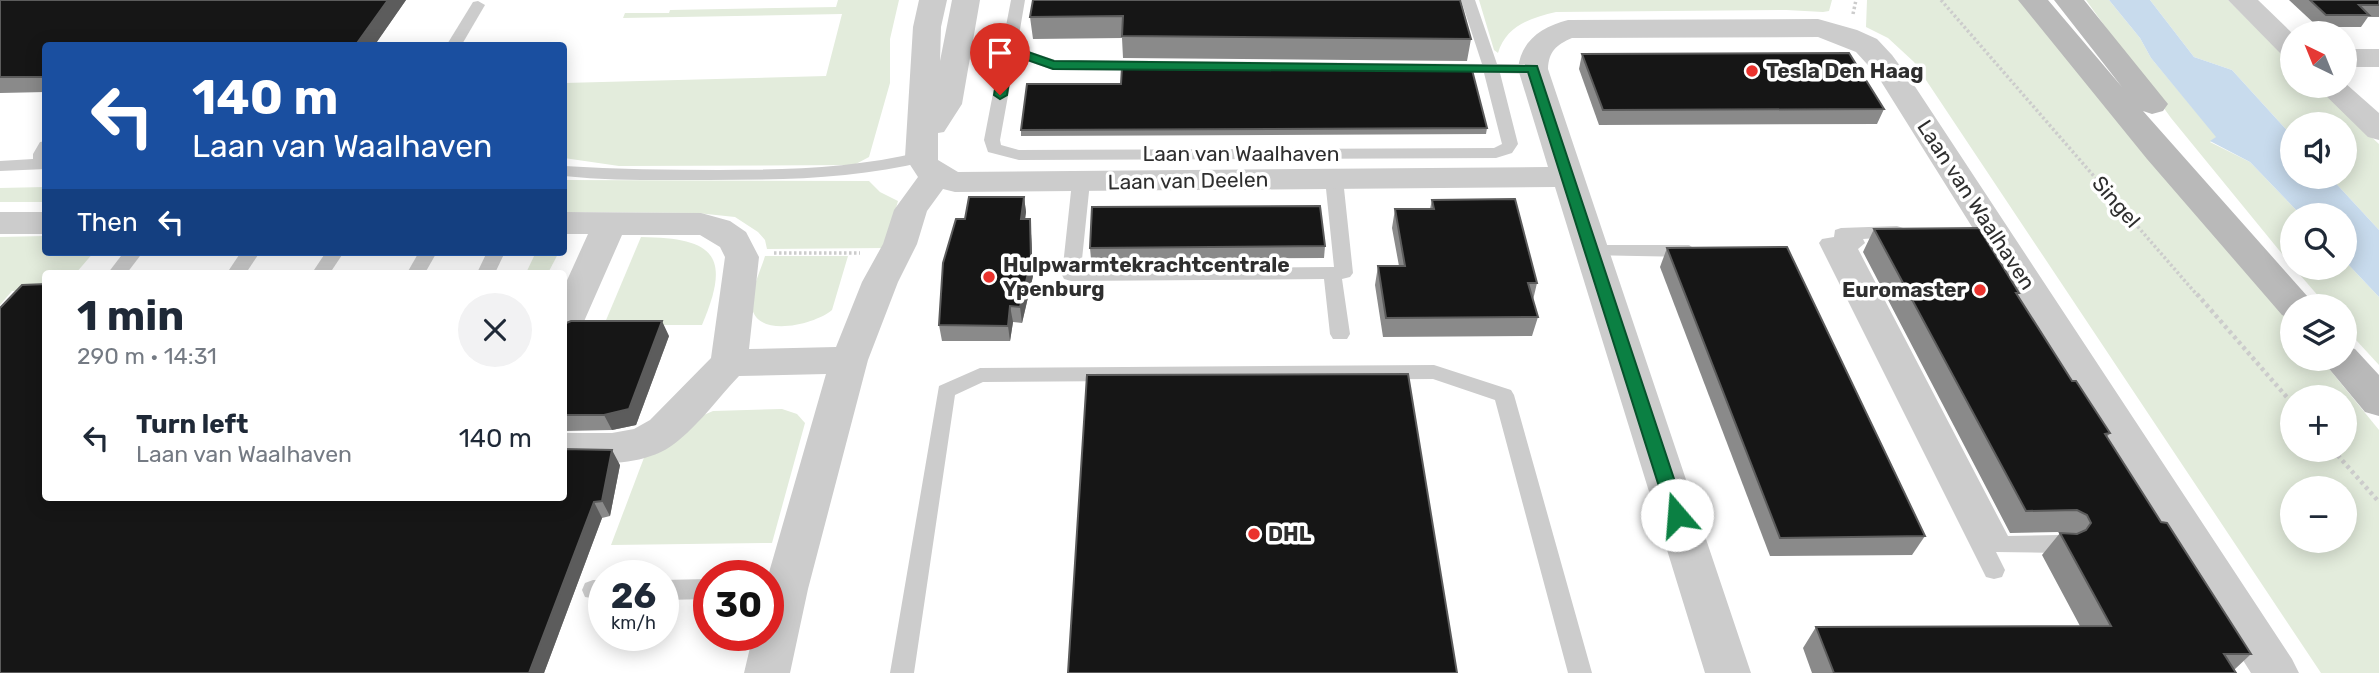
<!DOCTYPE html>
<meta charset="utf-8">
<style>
:root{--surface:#fff;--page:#f2f2f3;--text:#1f2937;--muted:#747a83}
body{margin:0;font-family:Rubik,sans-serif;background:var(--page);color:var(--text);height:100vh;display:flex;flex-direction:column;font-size:26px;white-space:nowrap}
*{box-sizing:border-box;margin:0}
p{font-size:23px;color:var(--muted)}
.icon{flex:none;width:38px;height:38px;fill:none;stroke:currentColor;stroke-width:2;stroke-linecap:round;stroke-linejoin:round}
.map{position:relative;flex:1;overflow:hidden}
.side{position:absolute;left:42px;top:270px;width:525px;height:231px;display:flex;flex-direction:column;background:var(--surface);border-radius:7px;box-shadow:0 4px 18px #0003}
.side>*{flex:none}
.hud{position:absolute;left:42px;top:42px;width:525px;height:214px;border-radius:7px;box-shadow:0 4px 18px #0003;background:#1a4fa0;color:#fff;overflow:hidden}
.needle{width:46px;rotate:317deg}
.buttons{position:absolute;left:2280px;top:21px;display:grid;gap:14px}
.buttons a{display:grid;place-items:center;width:77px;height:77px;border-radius:50%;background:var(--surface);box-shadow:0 4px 18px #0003;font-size:35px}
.speed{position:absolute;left:588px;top:560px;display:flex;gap:14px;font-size:35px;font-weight:700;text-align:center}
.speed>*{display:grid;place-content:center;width:91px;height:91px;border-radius:50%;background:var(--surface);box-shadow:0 4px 18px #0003;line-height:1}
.speed small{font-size:18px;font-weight:400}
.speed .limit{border:10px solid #d22;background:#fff;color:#111}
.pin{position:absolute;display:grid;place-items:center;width:60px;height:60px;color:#fff;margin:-72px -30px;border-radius:50% 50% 50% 0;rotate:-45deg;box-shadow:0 0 7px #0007}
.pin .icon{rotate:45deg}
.me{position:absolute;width:77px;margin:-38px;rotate:342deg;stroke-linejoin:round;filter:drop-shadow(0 0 5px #0008)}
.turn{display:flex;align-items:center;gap:24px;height:147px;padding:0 35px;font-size:32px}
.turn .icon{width:91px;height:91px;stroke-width:2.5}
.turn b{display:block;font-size:49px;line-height:60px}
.then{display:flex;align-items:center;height:66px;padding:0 35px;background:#0003;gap:14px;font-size:26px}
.round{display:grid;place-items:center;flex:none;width:74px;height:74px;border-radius:37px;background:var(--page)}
.headline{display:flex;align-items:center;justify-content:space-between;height:119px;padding:0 35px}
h1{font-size:42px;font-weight:700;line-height:52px}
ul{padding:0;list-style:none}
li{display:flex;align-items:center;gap:21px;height:98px;padding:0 35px}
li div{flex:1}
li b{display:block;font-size:26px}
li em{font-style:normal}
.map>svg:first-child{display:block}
.green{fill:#e3ecdc;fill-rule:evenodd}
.water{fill:#c8dbed}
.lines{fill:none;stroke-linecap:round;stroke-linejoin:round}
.path-far1{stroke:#ccc;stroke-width:3.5;stroke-dasharray:2.5 2.5;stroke-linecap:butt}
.path{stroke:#ccc;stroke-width:4.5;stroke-dasharray:3.5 3.5;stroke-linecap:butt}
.lane{fill:#ccc;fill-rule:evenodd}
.street{fill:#ccc;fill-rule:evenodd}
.secondary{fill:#b9b9b9;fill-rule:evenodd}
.wall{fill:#8a8a8a}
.shaded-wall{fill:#5c5c5c}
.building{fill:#161616;stroke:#5c5c5c;stroke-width:2}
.route{fill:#0b8043;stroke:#07532c;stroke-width:2}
.poi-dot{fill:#ea322d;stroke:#fff;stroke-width:2.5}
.labels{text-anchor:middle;stroke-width:7;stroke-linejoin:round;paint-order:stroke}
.poi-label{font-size:21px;font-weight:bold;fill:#2f2f2f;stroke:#fff;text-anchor:start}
.street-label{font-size:21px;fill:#2f2f2f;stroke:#fff}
</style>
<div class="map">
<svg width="2379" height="673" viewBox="0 0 2379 673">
<rect width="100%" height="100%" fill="#fff"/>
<g class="green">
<polygon points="838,0 899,0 890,39 890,83 869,157 854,165 619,166 564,158 564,83 826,76 842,14 623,18 625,13 669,13 670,10 836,7"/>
<path d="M1479 0H1832L1829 11 1823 12 1786 10 1556 12C1530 18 1506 26 1498 53L1494 50Z"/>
<path d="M1867 0H2023L2292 324V359H2321L2379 430V673H2321L1914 62 1888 38 1866 27ZM2292 397H2345V450H2292ZM2292 488H2345V541H2292Z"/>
<polygon points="2086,0 2109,0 2140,38 2151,58 2217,137 2210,142 2250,162 2301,215 2292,215 2292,266 2171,118"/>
<polygon points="2150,0 2228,0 2292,63 2292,86 2316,86 2379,144 2379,230 2330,177 2345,177 2345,124 2292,124 2292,136 2232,70 2194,57"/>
<polygon points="564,180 869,181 880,192 898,201 885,248 767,249 765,240 758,232 735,217 697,213 564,212"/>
<polygon points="45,187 45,202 0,202 0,188"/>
<polygon points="45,236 46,252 94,252 76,273 46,273 45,291 12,291 0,305 0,237"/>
<path d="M641 237C714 238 732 255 702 325H604Z"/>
<polygon points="536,252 559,252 548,273 526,273"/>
<path d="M765 256H848L832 310C816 324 758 339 752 308 749 294 761 270 765 256Z"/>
<polygon points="2345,261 2379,297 2379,365 2345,328 2345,306 2327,306 2294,268 2345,268"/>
<polygon points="782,409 797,414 805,423 772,543 611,545 645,455 699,417 713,411"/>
</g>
<polygon class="water" points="2109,0 2150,0 2194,57 2232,70 2292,136 2292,177 2330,177 2379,230 2379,297 2345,261 2345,215 2301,215 2250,162 2210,141 2216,137 2151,58 2140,38"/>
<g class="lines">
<g class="path-far1">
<polyline points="1941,0 2198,296"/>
<polyline points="1853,14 1856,0"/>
<polyline points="774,253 860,253"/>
</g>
<g class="path">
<polyline points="2197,294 2292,403"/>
<polyline points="2333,450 2379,502"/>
</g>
<g class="lane">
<path d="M1011 0H1025L1017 47 1055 60 1482 64 1461 0H1475L1497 64H1533L1541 69 1533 74 1500 73 1518 144 1512 153 1496 158 1019 160 988 152 984 140ZM1015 57 1053 70 1484 73 1502 144 1494 148 1019 150 1001 145 1000 140Z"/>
<polygon points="478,1 485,5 461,46 446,46 473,2"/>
<polygon points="46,141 46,169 0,171 0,161 33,159 33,154 40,142"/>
<path d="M921 152 927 153 929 157 927 161C855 179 783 180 708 180 660 180 612 181 564 176V166C616 169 667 170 719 170 787 170 854 168 921 152Z"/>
<polygon points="1334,174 1343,179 1353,273 1350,277 1342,279 1350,334 1347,339 1333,339 1330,334 1324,279 1071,281 1064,279 1062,275 1072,182 1081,177 1090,182 1081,269 1334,267 1325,179"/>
<polygon points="1897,226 1903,228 1906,232 1903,236 1863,239 1865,243 1858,249 2008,536 2059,535 2067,538 2070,544 2067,550 2059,553 1996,552 2005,570 2002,577 1994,579 1986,577 1819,243 1822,239 1834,237 1835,230 1841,228"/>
<polygon points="1592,245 1689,245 1698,251 1689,257 1586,255 1583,251 1586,247"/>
<polygon points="124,252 143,252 127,273 108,273"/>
<polygon points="241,252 260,252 246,273 227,273"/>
<polygon points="326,252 344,252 330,273 312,273"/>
<polygon points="419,252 437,252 425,273 407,273"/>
<polygon points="487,252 505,252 495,273 477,273"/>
<polygon points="1434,365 1511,390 1514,395 1592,673 1568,673 1495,400 1433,379 983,382 955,395 914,673 890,673 939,386 980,368"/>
<polygon points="709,579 709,599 663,600 663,580"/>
<polygon points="593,580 604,580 604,600 585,597 582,590 585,583"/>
</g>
<g class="street">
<path d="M919 0H947L941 27 940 61 952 0H980L962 104 944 132 938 133V160L958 172 1548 167 1518 69C1521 40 1542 27 1568 20L1818 19 1857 30 1877 39 1892 55 1914 85 2292 659 2299 673H2251L1877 75 1856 52 1818 37 1572 38C1556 45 1549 51 1548 69L1751 673H1705L1555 187 955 192 943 189 927 211 917 244 898 282 868 360 808 589 790 673H744L753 635H768V576L826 374 739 376C719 397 701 422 679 440 649 467 601 464 564 463V433H612L634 429 650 420 711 358 725 257 720 247 700 235H622L582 326 577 335 564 339V287L588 234H564V212L701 213 730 221 746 232 759 257 749 349 836 347 862 282 883 244 894 210 918 177 905 157 913 27Z"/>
<polygon points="2228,0 2258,0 2292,33 2292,58 2282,55"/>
<rect x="2345" y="49" width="34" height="18"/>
<polygon points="2345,83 2379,113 2379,140 2368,137 2316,86 2345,86"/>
<rect x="0" y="212" width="46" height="22"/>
</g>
<g class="secondary">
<polygon points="2018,0 2048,0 2122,87 2054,0 2084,0 2168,104 2163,111 2152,114 2143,111 2308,297 2314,306 2292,306 2292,319 2282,315 2147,159"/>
<polygon points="2345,346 2355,349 2379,375 2379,416 2365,412 2321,359 2345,359"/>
</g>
</g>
<g class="wall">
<polygon points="0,0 406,0 374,46 46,46 46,92 0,93"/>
<polygon points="1033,0 1471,39 1467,61 1123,58 1122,38 1033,39 1030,17"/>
<polygon points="2289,0 2379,0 2379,17 2368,17 2361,27 2318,27"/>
<polygon points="1582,54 1884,109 1877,124 1599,125 1579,69"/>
<polygon points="1487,128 1486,134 1021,136 1021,130"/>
<polygon points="1024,197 1026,212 1025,219 1031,234 1033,276 1022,323 1013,322 1010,341 942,341 939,325 965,219"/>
<polygon points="1432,200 1537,283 1533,300 1538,317 1532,336 1383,337 1375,285 1378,266 1399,266 1392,228 1395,209 1430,209"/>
<polygon points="1874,229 2019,293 2017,295 2072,381 2110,433 2107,437 2161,522 2251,654 2234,670 2236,673 1812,673 1803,648 1816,627 2080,626 2042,555 2060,533 2061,533 2059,532 2010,533 1863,252"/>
<polygon points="1325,246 1324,258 1091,259 1090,248"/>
<polygon points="1667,248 1925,536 1912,555 1770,556 1660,267"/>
<polygon points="564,324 669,336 636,425 612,430 564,431"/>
<polygon points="620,465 610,516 602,518 544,673 0,673 46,497"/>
</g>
<g class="shaded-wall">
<polygon points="388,0 406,0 374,46 355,46"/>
<polygon points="1024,197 1026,212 1023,234 1021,219"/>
<polygon points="1030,219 1031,234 1033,276 1022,323 1020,307"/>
<polygon points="1010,306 1013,322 1010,341 1008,326"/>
<polygon points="662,321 669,336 636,425 612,430 604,415"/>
<polygon points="612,450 620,465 610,516 602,501"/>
<polygon points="594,502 602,518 544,673 529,673"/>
</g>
<g class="building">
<polygon points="0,0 388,0 355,46 46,46 46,77 0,77"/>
<polygon points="1033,0 1460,0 1471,39 1122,36 1123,16 1030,17"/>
<polygon points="2310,0 2379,0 2379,5 2359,5 2369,15 2326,15"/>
<polygon points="1849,53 1884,109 1603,110 1582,54"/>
<polygon points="1122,67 1472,70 1487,128 1021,130 1027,84 1121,84"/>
<polygon points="969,197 1024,197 1021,219 1030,219 1031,261 1020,307 1010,306 1008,326 939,325 943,263 956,219 965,219"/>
<polygon points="1515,199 1537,283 1528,283 1538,317 1386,318 1378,266 1405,266 1395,209 1434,209 1432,200"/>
<polygon points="1320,206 1325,246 1090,248 1092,207"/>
<polygon points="1979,228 2019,293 2016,293 2072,381 2076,381 2110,433 2105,434 2161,522 2167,523 2251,654 2224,654 2236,673 1834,673 1816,627 2111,626 2060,533 2077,534 2086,530 2091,523 2087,515 2077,510 2026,511 1874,229"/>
<polygon points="1787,247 1925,536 1780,538 1667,248"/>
<polygon points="46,284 46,497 564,497 564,449 612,450 602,501 594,502 529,673 0,673 0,308 22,285"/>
<polygon points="571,321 662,321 629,409 604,415 564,415 564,324"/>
<polygon points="1408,374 1457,673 1068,673 1087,375"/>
</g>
<polygon class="route" points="1008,45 1054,61 1537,66 1686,515 1683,520 1677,522 1671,520 1668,515 1528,72 1053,69 1013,55 1007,95 1000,99 994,95 1002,49"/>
<g class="poi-dot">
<circle cx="1752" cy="71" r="7"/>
<circle cx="989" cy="277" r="7"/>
<circle cx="1980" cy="290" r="7"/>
<circle cx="1254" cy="534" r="7"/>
</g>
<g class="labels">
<g class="poi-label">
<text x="1766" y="78">Tesla Den Haag</text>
<text x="1003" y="272">Hulpwarmtekrachtcentrale<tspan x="1003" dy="24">Ypenburg</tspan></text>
<text x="1966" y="297" text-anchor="end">Euromaster</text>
<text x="1268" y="541">DHL</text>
</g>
<g class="street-label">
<text x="1241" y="161">Laan van Waalhaven</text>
<text transform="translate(1188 181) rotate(-1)" y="7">Laan van Deelen</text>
<text transform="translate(2116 202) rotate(49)" y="7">Singel</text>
<text transform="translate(1976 205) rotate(57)" y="7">Laan van Waalhaven</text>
</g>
</g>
</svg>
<div class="buttons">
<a><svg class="needle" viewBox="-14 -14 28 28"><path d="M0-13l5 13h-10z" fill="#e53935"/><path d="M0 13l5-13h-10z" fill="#747a83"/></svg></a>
<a><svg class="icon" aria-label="sound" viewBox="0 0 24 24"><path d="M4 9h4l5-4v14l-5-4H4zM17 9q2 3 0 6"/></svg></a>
<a><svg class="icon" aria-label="search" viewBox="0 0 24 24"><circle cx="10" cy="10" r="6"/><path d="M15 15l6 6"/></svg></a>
<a><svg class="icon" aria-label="layers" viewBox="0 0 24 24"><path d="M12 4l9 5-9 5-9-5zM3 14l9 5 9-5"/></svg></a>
<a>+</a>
<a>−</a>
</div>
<div class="speed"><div>26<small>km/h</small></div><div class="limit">30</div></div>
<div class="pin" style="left:1000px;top:95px;background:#d93025"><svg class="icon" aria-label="arrive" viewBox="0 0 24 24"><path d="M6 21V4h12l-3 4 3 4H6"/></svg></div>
<svg class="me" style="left:1677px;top:515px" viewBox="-20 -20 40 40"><circle r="19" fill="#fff"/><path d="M0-13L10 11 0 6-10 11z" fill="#0b8043"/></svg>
<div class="hud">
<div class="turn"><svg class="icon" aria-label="left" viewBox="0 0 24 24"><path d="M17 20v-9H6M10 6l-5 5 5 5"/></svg><div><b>140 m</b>Laan van Waalhaven</div></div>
<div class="then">Then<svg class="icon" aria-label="left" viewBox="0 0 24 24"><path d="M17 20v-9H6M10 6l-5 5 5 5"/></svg></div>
</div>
<section class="side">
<div class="headline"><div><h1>1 min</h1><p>290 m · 14:31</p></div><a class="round"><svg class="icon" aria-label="close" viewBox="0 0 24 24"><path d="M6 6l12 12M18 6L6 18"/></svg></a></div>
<ul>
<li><svg class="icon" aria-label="left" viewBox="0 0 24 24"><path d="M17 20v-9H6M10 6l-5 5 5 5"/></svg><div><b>Turn left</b><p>Laan van Waalhaven</p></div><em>140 m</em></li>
</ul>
</section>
</div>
